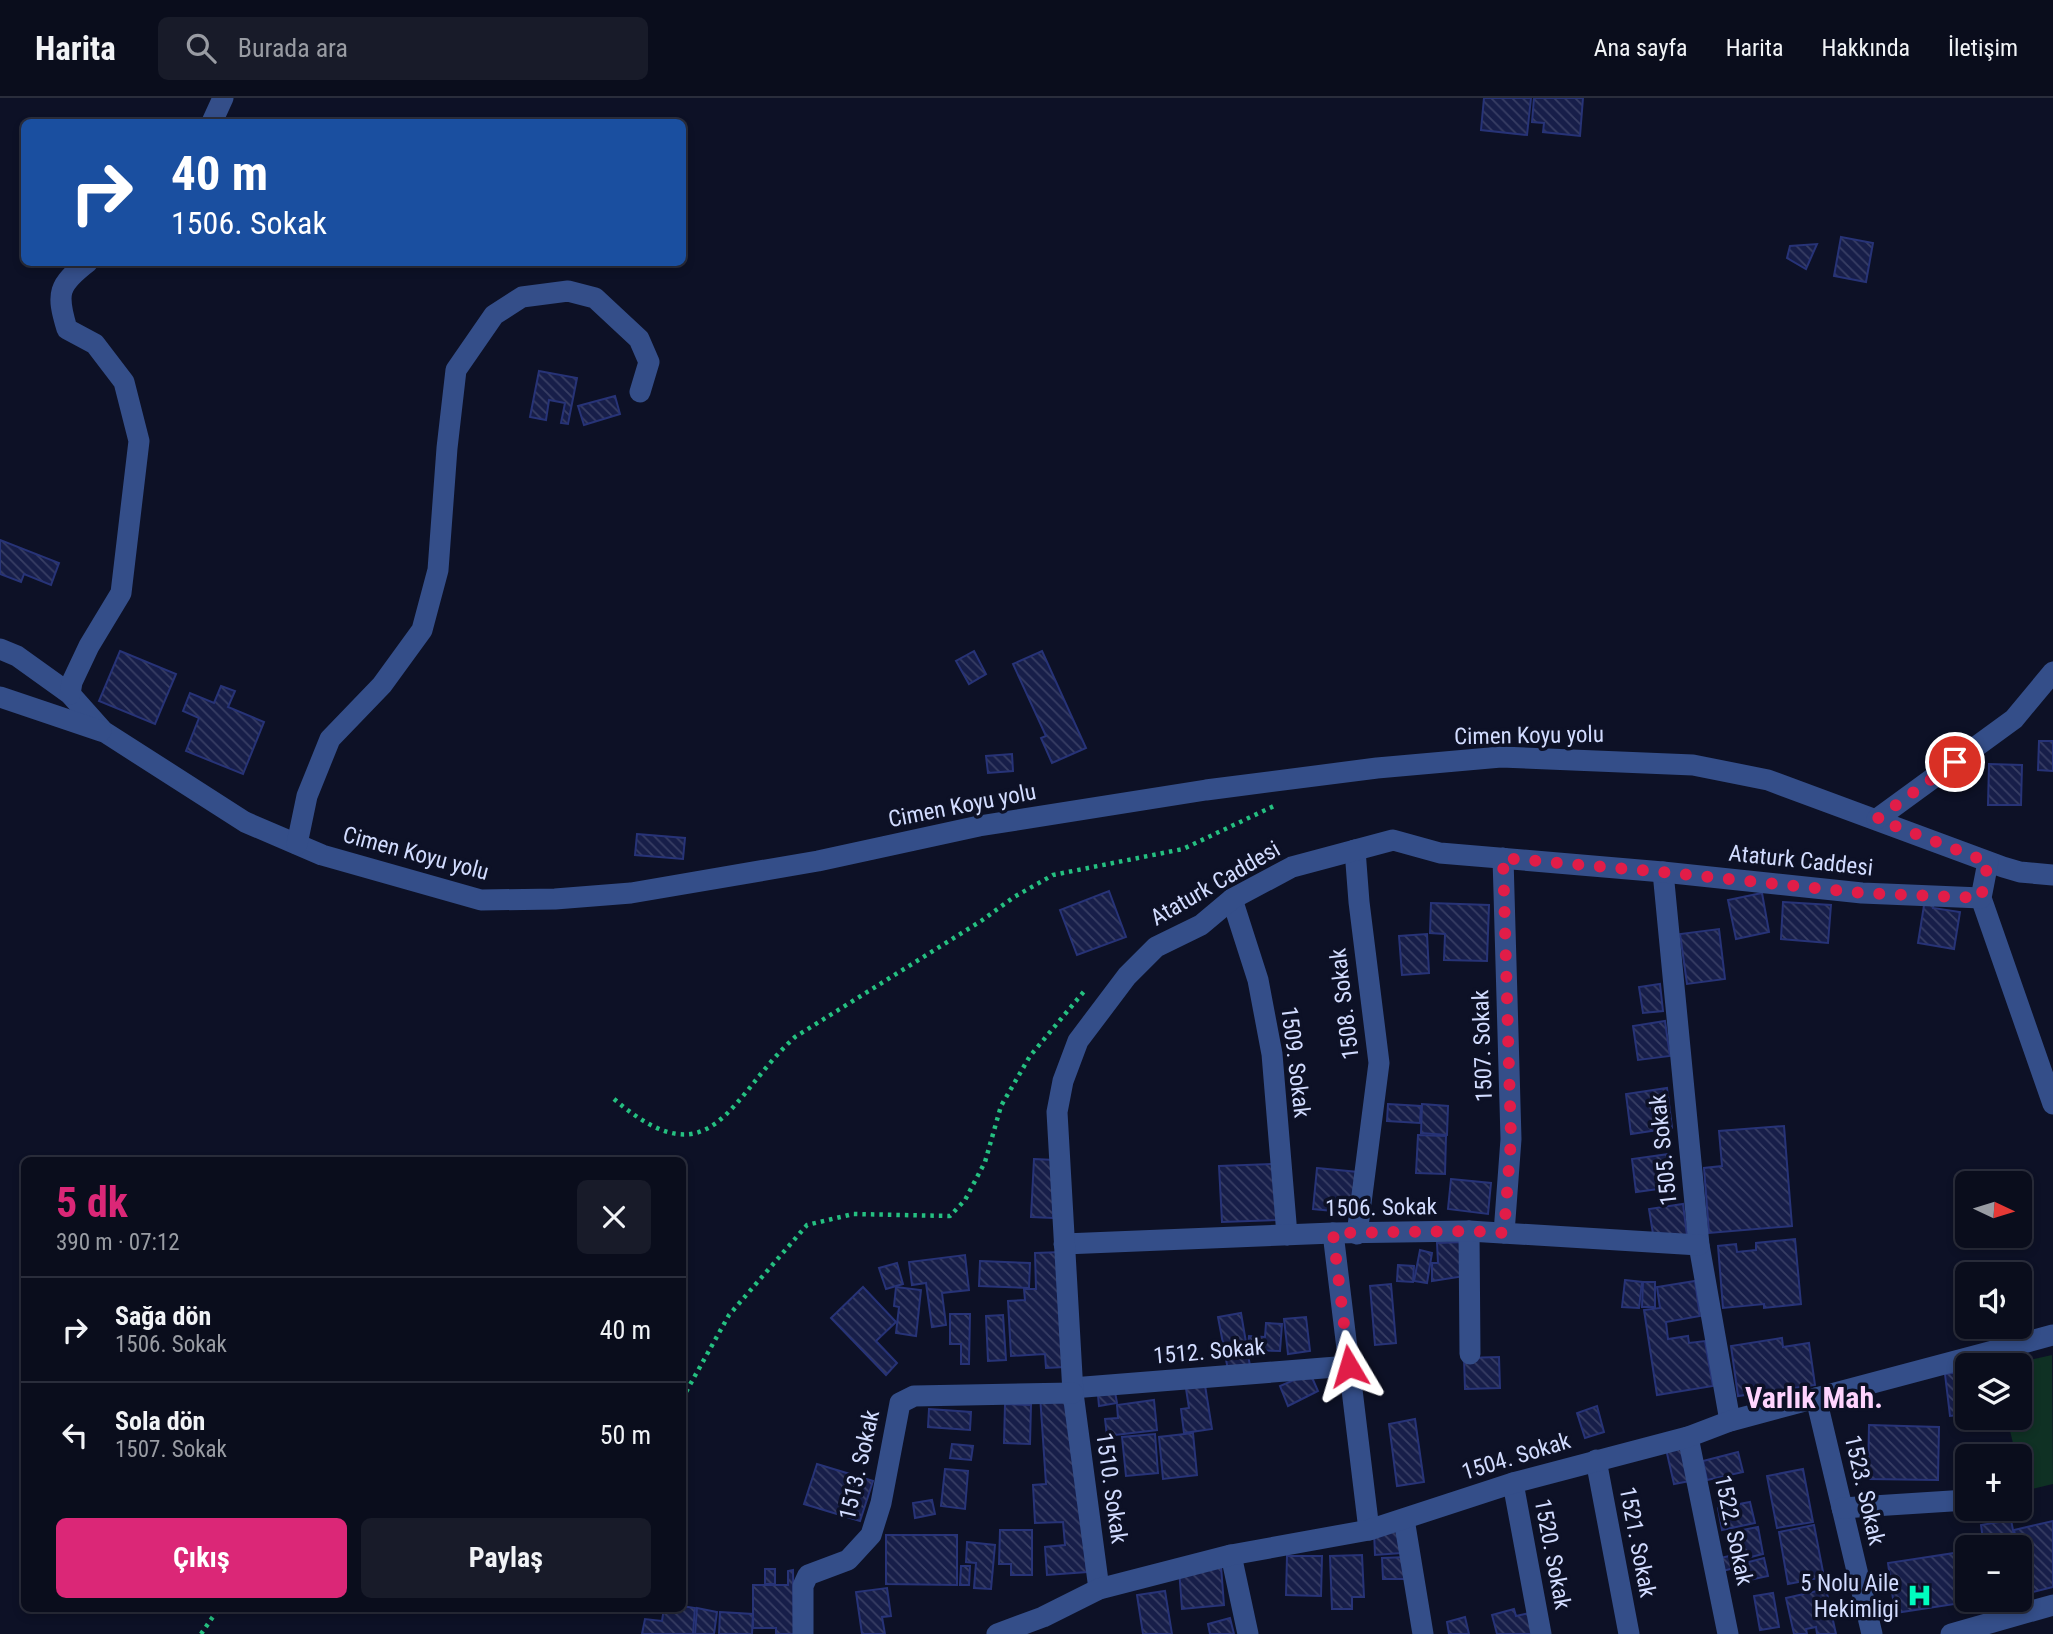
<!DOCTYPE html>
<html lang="tr">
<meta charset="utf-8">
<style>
:root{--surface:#0a0d1c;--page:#181b29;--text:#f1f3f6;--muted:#999ca3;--line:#2a2d3b;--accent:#db2777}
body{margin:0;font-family:"Roboto Condensed",sans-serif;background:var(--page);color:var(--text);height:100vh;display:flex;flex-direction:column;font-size:26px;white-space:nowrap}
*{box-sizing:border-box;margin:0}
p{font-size:23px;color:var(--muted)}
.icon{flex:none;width:38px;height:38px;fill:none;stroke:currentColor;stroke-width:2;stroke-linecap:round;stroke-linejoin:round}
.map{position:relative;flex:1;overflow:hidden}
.drawer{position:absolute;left:21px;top:1059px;width:665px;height:455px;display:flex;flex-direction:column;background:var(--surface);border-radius:10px;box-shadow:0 4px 10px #0003,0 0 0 2px var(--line)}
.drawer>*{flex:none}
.guide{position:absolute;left:21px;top:21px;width:665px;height:147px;border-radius:10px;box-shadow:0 4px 10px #0003,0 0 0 2px var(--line);background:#1a4fa0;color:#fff;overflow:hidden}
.needle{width:46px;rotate:94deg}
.fabs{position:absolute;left:1955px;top:1073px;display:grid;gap:14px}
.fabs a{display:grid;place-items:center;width:77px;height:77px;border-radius:10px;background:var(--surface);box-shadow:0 4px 10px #0003,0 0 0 2px var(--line);font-size:35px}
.pin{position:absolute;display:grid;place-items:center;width:60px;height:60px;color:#fff;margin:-30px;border:4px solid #fff;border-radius:50%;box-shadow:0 2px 7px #0007}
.me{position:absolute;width:77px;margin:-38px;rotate:353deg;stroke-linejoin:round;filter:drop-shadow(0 0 5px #0008)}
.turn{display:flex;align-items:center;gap:24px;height:147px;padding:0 35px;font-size:32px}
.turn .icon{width:91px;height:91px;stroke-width:2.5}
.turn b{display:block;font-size:49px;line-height:60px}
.round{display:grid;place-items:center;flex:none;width:74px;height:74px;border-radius:10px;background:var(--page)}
.headline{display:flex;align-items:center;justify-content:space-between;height:119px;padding:0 35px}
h1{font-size:42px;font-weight:700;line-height:52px;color:var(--accent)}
.primary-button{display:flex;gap:14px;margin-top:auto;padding:14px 35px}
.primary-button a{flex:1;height:80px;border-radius:10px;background:var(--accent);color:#fff;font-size:28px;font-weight:700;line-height:80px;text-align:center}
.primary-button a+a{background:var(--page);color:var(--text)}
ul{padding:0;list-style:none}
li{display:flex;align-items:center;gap:21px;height:105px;padding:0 35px;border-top:2px solid var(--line)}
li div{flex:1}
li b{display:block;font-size:26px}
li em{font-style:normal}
header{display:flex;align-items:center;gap:42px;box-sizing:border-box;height:98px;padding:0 35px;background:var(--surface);border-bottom:2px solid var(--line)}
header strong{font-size:33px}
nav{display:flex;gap:38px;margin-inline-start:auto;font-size:24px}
.search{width:490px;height:63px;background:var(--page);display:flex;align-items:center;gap:18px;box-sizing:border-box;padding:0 24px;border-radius:10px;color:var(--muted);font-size:26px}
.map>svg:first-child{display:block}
.green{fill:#0f3124}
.building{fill:url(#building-back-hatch);stroke:#273377;stroke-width:2}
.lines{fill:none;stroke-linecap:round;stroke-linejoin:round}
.path{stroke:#25c081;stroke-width:4.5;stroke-dasharray:3.5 5;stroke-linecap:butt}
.minor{stroke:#344e89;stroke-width:21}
.route{stroke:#e11d48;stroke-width:12;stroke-dasharray:0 21.6}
.labels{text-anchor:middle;stroke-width:7;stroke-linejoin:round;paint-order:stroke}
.street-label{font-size:23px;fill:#d2dcff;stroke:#0d1126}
.poi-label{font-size:23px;fill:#d2dcff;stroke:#0d1126;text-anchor:end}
.district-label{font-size:30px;font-weight:bold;fill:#ffd4fe;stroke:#0d1126}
</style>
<header>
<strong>Harita</strong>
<div class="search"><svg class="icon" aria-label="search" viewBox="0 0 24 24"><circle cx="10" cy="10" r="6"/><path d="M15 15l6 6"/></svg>Burada ara</div>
<nav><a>Ana sayfa</a><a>Harita</a><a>Hakkında</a><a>İletişim</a></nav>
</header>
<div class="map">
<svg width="2053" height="1536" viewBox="0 0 2053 1536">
<defs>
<pattern id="building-back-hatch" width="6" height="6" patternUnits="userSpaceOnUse" patternTransform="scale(1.75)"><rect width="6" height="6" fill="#171e49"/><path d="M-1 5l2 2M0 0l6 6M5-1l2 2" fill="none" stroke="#383e64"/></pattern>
</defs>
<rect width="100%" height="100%" fill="#0d1126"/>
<polygon class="green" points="2052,1257 2053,1386 2024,1393 2020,1375 2020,1358 2016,1358 2007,1320 2020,1320 2020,1267 2008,1267"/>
<g class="building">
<polygon points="1484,0 1531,0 1527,37 1481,32"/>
<polygon points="1534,0 1583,0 1580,38 1543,34 1544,25 1532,24"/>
<polygon points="1841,139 1873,145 1866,184 1834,178"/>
<polygon points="1817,146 1806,171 1787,160 1790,148"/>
<polygon points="539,273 577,280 568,326 561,325 565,305 549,302 546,322 530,319"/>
<polygon points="615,298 620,316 584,327 578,308"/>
<polygon points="0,442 59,465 51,487 24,476 21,484 0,476"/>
<polygon points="120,553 176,576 155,626 99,603"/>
<polygon points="974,553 986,576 969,586 956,563"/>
<polygon points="1042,553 1086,650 1052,665 1041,640 1046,638 1013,566"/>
<polygon points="221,588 235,593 228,609 264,624 243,676 186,653 199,620 183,613 190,595 214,605"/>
<polygon points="2039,643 2053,643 2053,673 2038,672"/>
<polygon points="1012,656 1013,673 988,675 986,658"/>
<polygon points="1989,666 2022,667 2021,707 1988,707"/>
<polygon points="637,736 685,740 683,761 635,757"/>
<polygon points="1109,793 1126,839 1077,857 1060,812"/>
<polygon points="1762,795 1769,834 1736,841 1728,802"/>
<polygon points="1925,801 1934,803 1933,810 1960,814 1954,851 1918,845"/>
<polygon points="1783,804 1831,807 1828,845 1781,841"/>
<polygon points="1431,805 1489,807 1487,863 1444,862 1445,836 1430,835"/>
<polygon points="1719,831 1725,881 1687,886 1680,836"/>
<polygon points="1427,836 1429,875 1402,877 1399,838"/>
<polygon points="1660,886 1663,913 1643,915 1639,889"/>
<polygon points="1665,923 1670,958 1638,962 1633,928"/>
<polygon points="1667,990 1672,1030 1631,1036 1626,996"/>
<polygon points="1388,1006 1421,1008 1420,1025 1387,1023"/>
<polygon points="1422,1006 1448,1008 1447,1037 1421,1035"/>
<polygon points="1784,1028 1792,1128 1709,1135 1704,1070 1722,1068 1719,1033"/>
<polygon points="1418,1037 1446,1038 1445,1076 1416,1075"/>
<polygon points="1669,1056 1673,1089 1636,1094 1632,1061"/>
<polygon points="1034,1061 1055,1062 1053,1120 1031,1119"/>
<polygon points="1275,1066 1277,1122 1222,1124 1219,1068"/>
<polygon points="1317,1070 1358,1074 1354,1115 1313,1111"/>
<polygon points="1451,1081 1491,1085 1488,1116 1448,1111"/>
<polygon points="1683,1106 1687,1137 1654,1142 1649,1111"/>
<polygon points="1795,1141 1801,1206 1764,1210 1764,1206 1723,1210 1718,1148 1736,1146 1737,1154 1756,1152 1756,1145"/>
<polygon points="1464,1144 1465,1178 1432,1183 1432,1165 1438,1165 1437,1145"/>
<polygon points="1420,1152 1432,1155 1427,1185 1414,1183"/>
<polygon points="1062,1154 1065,1269 1046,1270 1045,1256 1011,1258 1008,1203 1025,1202 1024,1191 1036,1191 1035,1155"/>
<polygon points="965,1157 969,1192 942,1195 946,1227 932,1229 926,1185 912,1187 909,1164"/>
<polygon points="980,1163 1030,1165 1029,1190 979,1188"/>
<polygon points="897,1165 903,1186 886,1191 879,1170"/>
<polygon points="1398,1167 1414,1168 1413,1184 1397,1183"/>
<polygon points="1625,1182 1642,1184 1639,1210 1622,1209"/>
<polygon points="1695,1183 1700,1218 1666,1224 1668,1241 1688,1238 1689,1245 1705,1243 1713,1288 1657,1297 1644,1212 1660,1210 1657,1189"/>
<polygon points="1643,1184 1655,1184 1655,1209 1642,1209"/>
<polygon points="1391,1186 1396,1245 1375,1247 1370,1188"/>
<polygon points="863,1189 896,1224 876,1243 897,1265 886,1277 831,1220"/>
<polygon points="896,1189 921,1192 916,1238 896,1235 899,1209 894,1208"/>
<polygon points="1241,1215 1250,1268 1228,1272 1218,1219"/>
<polygon points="950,1216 970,1216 969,1266 961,1266 961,1246 950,1246"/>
<polygon points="1003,1217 1006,1262 988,1263 986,1218"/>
<polygon points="1306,1219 1310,1253 1288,1256 1284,1221"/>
<polygon points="1266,1225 1282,1226 1280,1253 1248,1252 1249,1238 1265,1239"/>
<polygon points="1782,1240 1783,1249 1809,1245 1815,1287 1738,1298 1731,1248"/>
<polygon points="1499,1259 1500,1290 1465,1291 1464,1260"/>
<polygon points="1967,1273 1967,1316 1950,1318 1945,1276"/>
<polygon points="1310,1275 1318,1293 1288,1308 1280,1288"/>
<polygon points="1204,1281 1212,1331 1184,1335 1181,1311 1189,1310 1185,1284"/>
<polygon points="1115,1294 1117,1305 1099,1308 1098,1297"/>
<polygon points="1040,1297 1071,1298 1087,1474 1047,1477 1045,1449 1065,1447 1063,1424 1035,1425 1033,1387 1046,1386"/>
<polygon points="1154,1302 1157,1332 1107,1338 1105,1321 1118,1320 1117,1307"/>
<polygon points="1005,1306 1031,1307 1030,1346 1004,1345"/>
<polygon points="1597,1308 1604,1334 1585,1340 1577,1315"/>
<polygon points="929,1311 971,1314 970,1332 928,1329"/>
<polygon points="1415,1321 1424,1384 1397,1388 1389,1326"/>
<polygon points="1869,1327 1939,1329 1938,1382 1868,1381"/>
<polygon points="1193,1335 1197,1377 1163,1381 1159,1339"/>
<polygon points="1155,1336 1158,1375 1126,1378 1122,1339"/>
<polygon points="952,1346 973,1348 971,1362 950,1360"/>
<polygon points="1682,1347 1690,1383 1674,1386 1666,1351"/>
<polygon points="1738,1354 1743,1374 1707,1382 1703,1363"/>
<polygon points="817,1366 873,1383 860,1423 804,1406"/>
<polygon points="945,1371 968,1373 965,1411 941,1408"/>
<polygon points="1803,1371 1813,1424 1777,1430 1767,1378"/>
<polygon points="932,1402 935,1416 915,1420 913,1405"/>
<polygon points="1750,1404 1755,1425 1722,1432 1718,1410"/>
<polygon points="2011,1422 2014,1437 1997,1440 1999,1449 1984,1449 1981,1427"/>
<polygon points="2053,1423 2053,1489 2029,1495 2014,1432"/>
<polygon points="1814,1427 1824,1479 1788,1486 1779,1434"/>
<polygon points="1758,1429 1763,1456 1743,1461 1737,1433"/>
<polygon points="1000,1432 1032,1432 1032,1477 1011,1477 1011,1466 999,1466"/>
<polygon points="1400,1432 1401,1455 1375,1457 1374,1433"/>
<polygon points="886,1437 957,1437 957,1487 886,1486"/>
<polygon points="967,1444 995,1447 991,1491 974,1490 976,1465 966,1464"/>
<polygon points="1961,1454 1968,1504 1895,1515 1888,1465"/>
<polygon points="1739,1456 1741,1468 1723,1473 1720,1460"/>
<polygon points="1362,1457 1364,1499 1352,1499 1352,1511 1332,1511 1330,1458"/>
<polygon points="1287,1458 1322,1458 1321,1498 1286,1497"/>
<polygon points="1407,1459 1407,1481 1383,1481 1382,1460"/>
<polygon points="1764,1460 1768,1478 1749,1482 1745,1465"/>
<polygon points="961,1468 970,1468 969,1487 960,1487"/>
<polygon points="1221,1468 1224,1507 1182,1511 1179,1471"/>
<rect x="765" y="1471" width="10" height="15"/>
<polygon points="793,1472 794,1536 776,1536 776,1530 753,1530 753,1487 788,1487 788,1473"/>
<polygon points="887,1490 891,1518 882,1519 885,1536 862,1536 856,1494"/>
<polygon points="1826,1491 1836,1536 1817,1536 1816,1529 1806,1531 1807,1536 1794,1536 1786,1500"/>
<polygon points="1165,1493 1172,1536 1143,1536 1137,1497"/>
<polygon points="1773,1495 1779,1529 1760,1532 1754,1498"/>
<polygon points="682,1508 695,1510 693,1536 642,1536 645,1521 662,1523 664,1510 682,1510"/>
<polygon points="697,1510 717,1514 714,1536 695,1536"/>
<polygon points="1514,1511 1516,1518 1529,1515 1535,1536 1497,1536 1492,1517"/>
<polygon points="720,1514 753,1516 752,1536 719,1536"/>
<polygon points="1465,1519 1469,1536 1449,1536 1447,1524"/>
<polygon points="1230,1520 1234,1536 1210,1536 1208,1526"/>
</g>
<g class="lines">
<g class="path">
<path d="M614 1001C713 1086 729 999 795 939L981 823 1014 799 1053 777 1183 751 1276 707"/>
<polyline points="682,1301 729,1217 807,1127 853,1116 950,1118 965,1102 985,1064 1001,1008 1030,958 1086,891"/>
<polyline points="201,1536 219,1510"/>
</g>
<g class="minor">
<polyline points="212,24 223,0"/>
<polyline points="0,551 17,558 70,596 103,633 245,724 322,757 481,802 555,801 631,795 818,763 979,728 1206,692 1377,670 1501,659 1693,667 1768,682 2003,769 2020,774 2053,777"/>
<path d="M70 596 72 584 89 548 121 495 139 343 124 284 95 246 67 231C56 195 58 187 88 164"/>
<polyline points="0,599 101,633"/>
<polyline points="1877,721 2014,621 2053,574"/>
<polyline points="297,746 307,698 330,641 382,587 422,532 438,472 447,350 456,272 494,217 522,199 568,193 595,200 639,241 649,264 640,294"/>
<polyline points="1355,752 1359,804 1379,965 1357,1136"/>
<polyline points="1503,760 1511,1041 1504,1135"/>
<polyline points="1988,764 1981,800 2053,1006"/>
<polyline points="1663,774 1699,1147 1730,1323"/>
<polyline points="1232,801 1258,882 1272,956 1287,1137"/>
<polyline points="1469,1133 1470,1256"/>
<polyline points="1333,1135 1369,1432"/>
<polyline points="1064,1146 1333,1135 1469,1133 1699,1147"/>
<polyline points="1072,1290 1349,1268"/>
<polyline points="1816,1300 1872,1536"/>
<polyline points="1688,1339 1728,1536"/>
<polyline points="1596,1362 1629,1536"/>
<polyline points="1513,1385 1541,1536"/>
<polyline points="1842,1410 1967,1402"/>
<polyline points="1404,1421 1423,1536"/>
<polyline points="1231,1457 1248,1536"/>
<polyline points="1099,1491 1073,1295 1057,1014 1063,983 1078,943 1127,878 1156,849 1201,827 1232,801 1292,769 1393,742 1440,755 1663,774 1862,795 1981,800"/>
<polyline points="803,1536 803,1488 808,1477 848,1462 871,1437 881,1405 900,1305 914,1298 1073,1295"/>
<polyline points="997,1536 1043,1519 1099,1491 1231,1457 1369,1432 1513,1385 1688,1339 1730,1323 2053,1237"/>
<polyline points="1951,1536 2053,1507"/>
</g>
</g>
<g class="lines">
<polyline class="route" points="1349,1268 1333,1135 1469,1133 1504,1135 1511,1041 1503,760 1662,774 1862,795 1981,800 1988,764 1877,721 1955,664"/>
</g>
<defs>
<symbol id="hospital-bare" viewBox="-9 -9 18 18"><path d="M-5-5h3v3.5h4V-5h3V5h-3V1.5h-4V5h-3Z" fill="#00fdbf" stroke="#0d1126" stroke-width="2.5" paint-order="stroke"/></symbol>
</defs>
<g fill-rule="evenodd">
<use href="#hospital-bare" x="1902" y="1480" width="35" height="35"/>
</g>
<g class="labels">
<g class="street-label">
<text transform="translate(1529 637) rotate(-1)" y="8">Cimen Koyu yolu</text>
<text transform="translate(962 707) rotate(-11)" y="8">Cimen Koyu yolu</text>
<text transform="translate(416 755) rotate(15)" y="8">Cimen Koyu yolu</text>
<text transform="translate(1801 762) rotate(6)" y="8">Ataturk Caddesi</text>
<text transform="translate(1215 785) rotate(-30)" y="8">Ataturk Caddesi</text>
<text transform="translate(1344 906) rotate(-97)" y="8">1508. Sokak</text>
<text transform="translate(1482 948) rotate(-92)" y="8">1507. Sokak</text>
<text transform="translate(1296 964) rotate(83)" y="8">1509. Sokak</text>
<text transform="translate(1663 1052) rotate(-96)" y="8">1505. Sokak</text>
<text transform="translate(1381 1109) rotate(-1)" y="8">1506. Sokak</text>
<text transform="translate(1209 1253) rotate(-5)" y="8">1512. Sokak</text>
<text transform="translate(1516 1358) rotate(-17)" y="8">1504. Sokak</text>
<text transform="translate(859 1367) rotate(-77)" y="8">1513. Sokak</text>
<text transform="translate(1112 1390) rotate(82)" y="8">1510. Sokak</text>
<text transform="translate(1865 1392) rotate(77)" y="8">1523. Sokak</text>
<text transform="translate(1734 1432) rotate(78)" y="8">1522. Sokak</text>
<text transform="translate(1638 1444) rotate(79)" y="8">1521. Sokak</text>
<text transform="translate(1553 1456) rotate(79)" y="8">1520. Sokak</text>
</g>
<g class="poi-label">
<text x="1899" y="1493">5 Nolu Aile<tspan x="1899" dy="26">Hekimligi</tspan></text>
</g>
<g class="district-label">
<text x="1814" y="1310">Varlık Mah.</text>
</g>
</g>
</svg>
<div class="fabs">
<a><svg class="needle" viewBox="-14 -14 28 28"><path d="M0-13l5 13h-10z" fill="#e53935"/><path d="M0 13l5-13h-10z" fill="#999ca3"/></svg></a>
<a><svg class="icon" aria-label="sound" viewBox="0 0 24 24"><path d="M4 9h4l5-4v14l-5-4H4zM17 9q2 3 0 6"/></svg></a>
<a><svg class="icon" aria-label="layers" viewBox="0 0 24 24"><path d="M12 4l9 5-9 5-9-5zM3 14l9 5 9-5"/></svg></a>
<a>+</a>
<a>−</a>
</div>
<div class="pin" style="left:1955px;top:664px;background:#d93025"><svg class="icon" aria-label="arrive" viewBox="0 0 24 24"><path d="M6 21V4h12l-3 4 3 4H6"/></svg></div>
<svg class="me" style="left:1349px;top:1268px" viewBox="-20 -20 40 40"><path d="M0-17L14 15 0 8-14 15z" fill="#e11d48" stroke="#fff" stroke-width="4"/></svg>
<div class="guide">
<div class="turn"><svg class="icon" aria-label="right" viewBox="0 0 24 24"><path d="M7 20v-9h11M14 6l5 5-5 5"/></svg><div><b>40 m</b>1506. Sokak</div></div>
</div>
<section class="drawer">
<div class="headline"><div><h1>5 dk</h1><p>390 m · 07:12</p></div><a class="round"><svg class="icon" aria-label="close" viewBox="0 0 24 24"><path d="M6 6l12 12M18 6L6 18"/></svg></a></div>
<ul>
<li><svg class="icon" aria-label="right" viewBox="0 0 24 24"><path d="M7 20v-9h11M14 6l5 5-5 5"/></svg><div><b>Sağa dön</b><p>1506. Sokak</p></div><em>40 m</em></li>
<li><svg class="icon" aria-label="left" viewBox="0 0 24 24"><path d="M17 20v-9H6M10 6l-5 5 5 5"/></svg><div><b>Sola dön</b><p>1507. Sokak</p></div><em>50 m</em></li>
</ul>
<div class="primary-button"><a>Çıkış</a><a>Paylaş</a></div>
</section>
</div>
